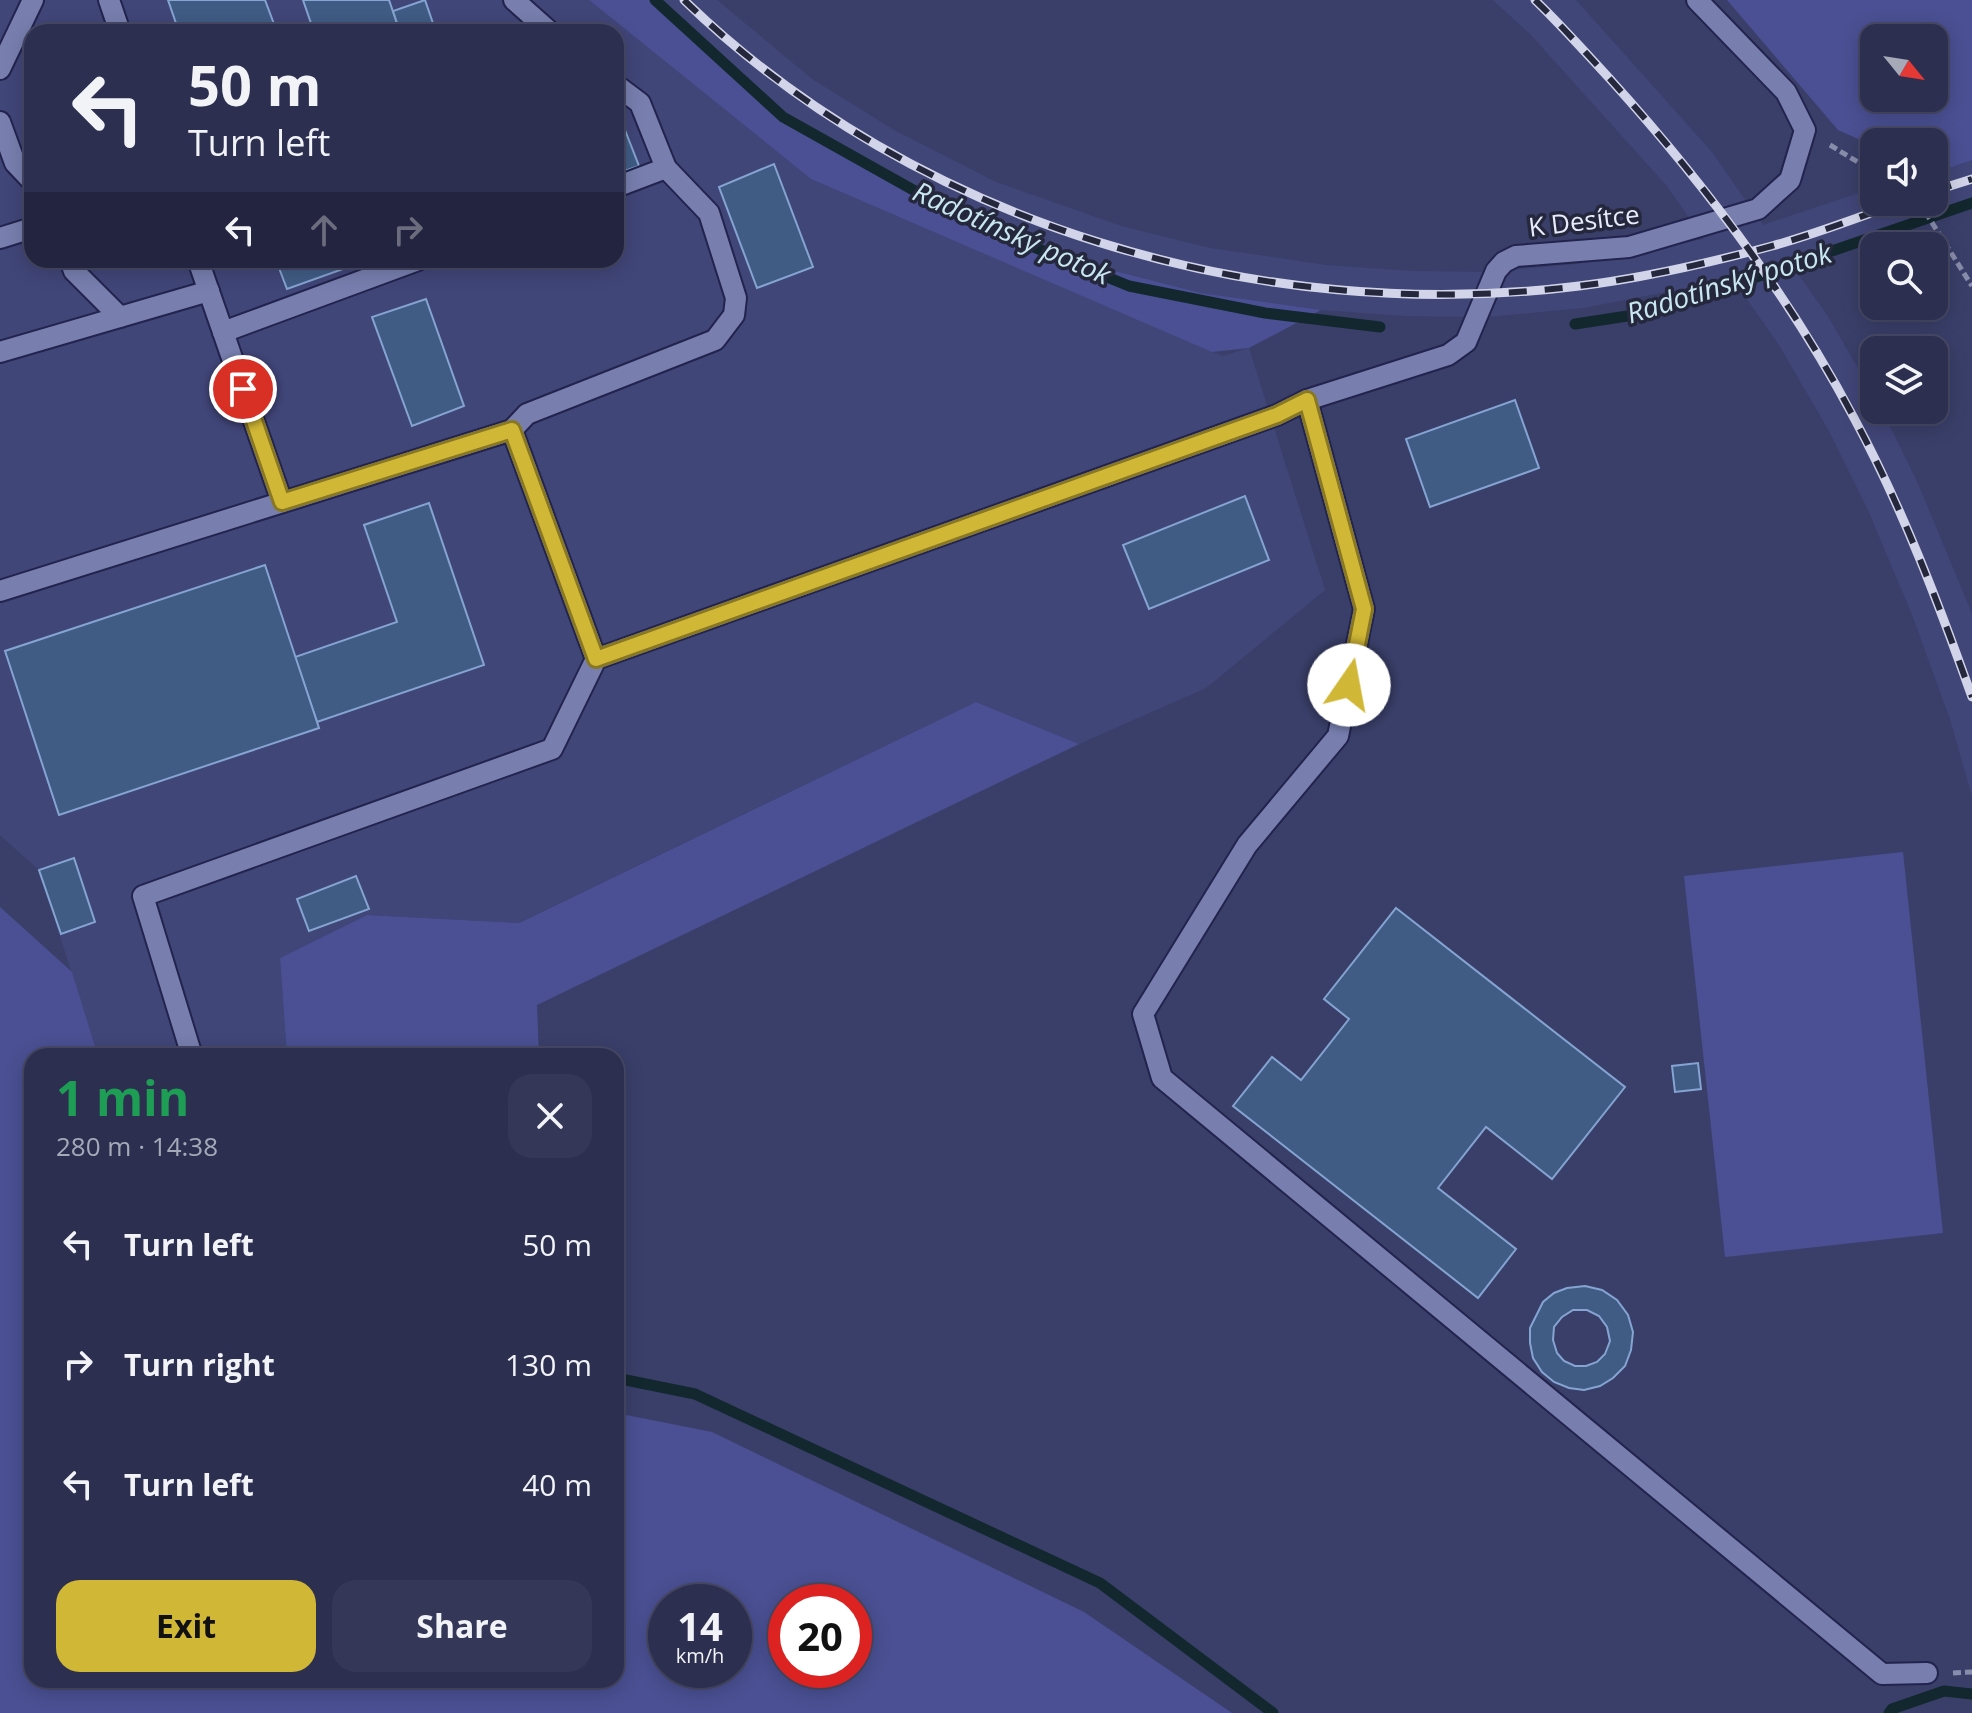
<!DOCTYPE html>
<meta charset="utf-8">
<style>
:root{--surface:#2c2f50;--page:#343757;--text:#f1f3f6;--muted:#a6a9b7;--line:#484a67;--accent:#d1b736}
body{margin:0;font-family:"Open Sans",sans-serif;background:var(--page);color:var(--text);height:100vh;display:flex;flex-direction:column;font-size:30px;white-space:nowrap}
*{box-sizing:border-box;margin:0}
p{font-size:26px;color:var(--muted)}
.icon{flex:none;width:44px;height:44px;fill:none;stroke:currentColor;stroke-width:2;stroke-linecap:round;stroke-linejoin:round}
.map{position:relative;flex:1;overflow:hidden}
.drawer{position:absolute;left:24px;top:1048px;width:600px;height:640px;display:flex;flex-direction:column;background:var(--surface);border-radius:24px;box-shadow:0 4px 20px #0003,0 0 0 2px var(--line)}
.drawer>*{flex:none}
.banner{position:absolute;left:24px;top:24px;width:600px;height:244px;border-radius:24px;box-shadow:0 4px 20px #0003,0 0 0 2px var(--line);background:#2c2f50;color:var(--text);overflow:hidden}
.needle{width:52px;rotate:120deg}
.controls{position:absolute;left:1860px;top:24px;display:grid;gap:16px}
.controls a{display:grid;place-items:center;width:88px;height:88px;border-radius:16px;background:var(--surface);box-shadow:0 4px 20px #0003,0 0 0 2px var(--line);font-size:40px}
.speed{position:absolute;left:648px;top:1584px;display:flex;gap:16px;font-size:40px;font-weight:700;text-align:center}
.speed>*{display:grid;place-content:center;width:104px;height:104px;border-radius:50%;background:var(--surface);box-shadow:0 4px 20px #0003,0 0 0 2px var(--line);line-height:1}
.speed small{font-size:20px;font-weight:400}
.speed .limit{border:12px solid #d22;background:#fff;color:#111}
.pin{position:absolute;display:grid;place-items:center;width:68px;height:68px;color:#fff;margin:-34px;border:4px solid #fff;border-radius:50%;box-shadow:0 2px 8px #0007}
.me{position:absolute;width:88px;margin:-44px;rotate:12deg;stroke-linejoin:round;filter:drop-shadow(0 0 6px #0008)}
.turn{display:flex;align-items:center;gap:28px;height:168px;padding:0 32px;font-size:36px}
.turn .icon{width:104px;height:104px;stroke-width:2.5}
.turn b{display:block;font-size:56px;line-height:68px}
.lanes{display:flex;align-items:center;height:76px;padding:0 32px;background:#0003;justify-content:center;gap:40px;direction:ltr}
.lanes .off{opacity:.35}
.round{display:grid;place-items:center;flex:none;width:84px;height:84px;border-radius:24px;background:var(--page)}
.summary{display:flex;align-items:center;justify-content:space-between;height:136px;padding:0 32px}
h1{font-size:48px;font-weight:700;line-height:60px;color:#1e9e55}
.button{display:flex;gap:16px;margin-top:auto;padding:16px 32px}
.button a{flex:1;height:92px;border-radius:24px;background:var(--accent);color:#111;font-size:32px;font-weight:700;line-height:92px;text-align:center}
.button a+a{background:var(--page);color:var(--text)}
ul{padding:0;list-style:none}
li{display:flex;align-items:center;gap:24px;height:120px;padding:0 32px}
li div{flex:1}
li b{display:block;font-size:30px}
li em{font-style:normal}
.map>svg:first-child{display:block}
.built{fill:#414679;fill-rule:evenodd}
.green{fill:#4a5093;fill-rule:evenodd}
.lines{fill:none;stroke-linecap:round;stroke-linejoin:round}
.stream{stroke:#13282e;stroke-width:11}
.building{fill:#405c85;stroke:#85a4d1;stroke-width:2;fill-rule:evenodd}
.service-casing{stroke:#22244d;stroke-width:24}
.path{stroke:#898dac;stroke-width:5;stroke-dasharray:8 4;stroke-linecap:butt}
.service{stroke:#787faf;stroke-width:20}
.rail-casing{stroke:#d2d5e9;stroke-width:9}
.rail{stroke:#25283c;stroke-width:6;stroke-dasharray:18;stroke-linecap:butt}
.route-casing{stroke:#887723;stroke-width:20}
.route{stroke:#d1b736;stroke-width:14}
.labels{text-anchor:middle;stroke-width:7;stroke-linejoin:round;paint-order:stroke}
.street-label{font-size:26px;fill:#e8ebfb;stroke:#25283c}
.water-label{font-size:28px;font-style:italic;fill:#c8e7f0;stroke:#25283c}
</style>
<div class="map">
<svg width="1972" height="1713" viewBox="0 0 1972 1713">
<rect width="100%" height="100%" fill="#3a3f6a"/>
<g class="built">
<path d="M0 0H589L811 179 1223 356 1249 348 1325 590 1206 688 1079 744 976 702 518 923 367 915 280 958 287 1056H98L39 870 0 835ZM32 32H616V260H32Z"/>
<polygon points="651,0 717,0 812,79 894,130 996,182 1121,226 1210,248 1326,265 1409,271 1486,272 1578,264 1704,239 1667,186 1531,35 1493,0 1576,0 1711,151 1763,225 1874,188 1874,202 1934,202 1934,168 1972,155 1972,203 1791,264 1827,315 1874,396 1874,410 1882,410 1919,486 1972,614 1972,796 1950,719 1911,612 1868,510 1829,431 1779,345 1733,279 1583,308 1487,317 1407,316 1321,310 1201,293 1107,269 978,224 872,169 785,115 682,30"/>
</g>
<g class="green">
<polygon points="589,0 651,0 682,30 785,115 872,169 978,224 1107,269 1201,293 1321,310 1249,348 1212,352 811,179"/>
<path d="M1727 0H1972V160L1934 173V142H1874V146L1838 130ZM1934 38V98H1874V38Z"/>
<polygon points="976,702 1079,744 537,1005 539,1056 287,1056 280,958 367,915 519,923"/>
<polygon points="1903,852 1943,1233 1725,1257 1684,876"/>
<path d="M0 907 72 972 98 1056H32V1680H616V1413L712 1432 1084 1612 1232 1713H0ZM666 1602H734V1670H666ZM786 1602H854V1670H786Z"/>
</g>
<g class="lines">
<g class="stream">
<polyline points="655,0 783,117 965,219 1129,286 1265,313 1380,327"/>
<polyline points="1575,324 1654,312 1972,203"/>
<polyline points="616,1378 695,1394 1100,1583 1273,1713"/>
<polyline points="1889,1713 1892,1709 1944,1691 1972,1694"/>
</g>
</g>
<g class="building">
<polygon points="168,0 265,0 277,32 179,32"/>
<polygon points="303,0 389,0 400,32 314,32"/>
<polygon points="425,0 436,32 400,32 393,11"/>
<polygon points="616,107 639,166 616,174"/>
<polygon points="774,164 813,267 757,288 719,187"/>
<polygon points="276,260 368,260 287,289"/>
<polygon points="426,299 464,406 412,426 372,317"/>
<polygon points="1515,400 1539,468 1430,507 1406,439"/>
<polygon points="1245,496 1269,560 1149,609 1123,545"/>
<polygon points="429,503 484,665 317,722 295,657 397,622 364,525"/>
<polygon points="265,565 319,728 59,815 5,651"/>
<polygon points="74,858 95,922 61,934 39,870"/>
<polygon points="356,876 369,909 309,931 297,899"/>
<polygon points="1396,908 1625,1087 1552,1179 1486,1127 1438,1188 1516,1249 1478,1298 1233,1106 1272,1057 1301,1080 1349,1019 1324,999"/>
<polygon points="1698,1063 1701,1089 1675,1092 1672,1066"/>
<path d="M1585 1286 1602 1290 1617 1300 1628 1315 1633 1332 1631 1350 1625 1366 1613 1378 1600 1386 1584 1390 1569 1388 1554 1382 1542 1372 1533 1358 1530 1343V1328L1543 1302 1554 1293 1567 1288ZM1573 1310H1587L1599 1316 1607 1327 1610 1341 1605 1354 1597 1362 1586 1366H1575L1564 1361 1557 1353 1553 1340 1554 1327 1562 1317Z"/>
</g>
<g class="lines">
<defs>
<g id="service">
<polyline points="109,0 120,32"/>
<polyline points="514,0 550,32"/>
<polyline points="0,69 33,0"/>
<polyline points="616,85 640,103 666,168 616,187"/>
<polyline points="0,122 15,163 32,181"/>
<polyline points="0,238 32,228"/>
<polyline points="70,260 74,271 120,317"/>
<polyline points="198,260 282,502"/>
<polyline points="223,332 418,260"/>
<polyline points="0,352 209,291"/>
<polyline points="1307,400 1364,609 1338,736 1247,845 1143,1014 1162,1078 1882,1674 1927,1673"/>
<polyline points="512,430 527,414 715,340 734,315 736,298 709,213 666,168"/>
<polyline points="0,591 512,430 596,659"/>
<polyline points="192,1056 143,896 552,749 596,659 1277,415 1307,400 1448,355 1466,342 1496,271 1504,262 1516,256 1629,247 1758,209 1790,180 1805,130 1786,92 1697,0"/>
</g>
</defs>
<use href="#service" class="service-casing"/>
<g class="path">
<polyline points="1830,145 1874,172"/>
<polyline points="1919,202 1972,286"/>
<polyline points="1953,1673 1972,1672"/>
</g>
<use href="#service" class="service"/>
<defs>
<g id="rail">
<path d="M684 0C916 225 1261 326 1579 286 1643 278 1709 263 1772 246 1816 234 1859 217 1902 202"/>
<path d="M1535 0C1561 25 1585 52 1610 79 1703 182 1789 295 1854 418 1902 507 1938 602 1972 697"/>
<polyline points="1934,191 1972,179"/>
</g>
</defs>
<use href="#rail" class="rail-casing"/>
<use href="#rail" class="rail"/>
</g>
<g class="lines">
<defs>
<polyline id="route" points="243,389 282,502 512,430 596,659 1277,415 1307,400 1364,609 1349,685"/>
</defs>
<use href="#route" class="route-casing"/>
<use href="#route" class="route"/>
</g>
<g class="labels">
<g class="street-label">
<text transform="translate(1584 221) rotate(-7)" y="9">K Desítce</text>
</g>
<g class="water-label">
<text transform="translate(1012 233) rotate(24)" y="10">Radotínský potok</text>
<text transform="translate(1729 283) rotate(-17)" y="10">Radotínský potok</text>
</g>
</g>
</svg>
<div class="controls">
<a><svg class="needle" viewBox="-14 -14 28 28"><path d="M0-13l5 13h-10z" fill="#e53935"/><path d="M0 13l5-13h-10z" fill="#a6a9b7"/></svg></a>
<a><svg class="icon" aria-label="sound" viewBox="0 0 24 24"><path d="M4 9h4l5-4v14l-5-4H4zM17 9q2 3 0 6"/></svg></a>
<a><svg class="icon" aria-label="search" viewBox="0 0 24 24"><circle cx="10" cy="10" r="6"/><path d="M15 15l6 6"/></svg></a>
<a><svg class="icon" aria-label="layers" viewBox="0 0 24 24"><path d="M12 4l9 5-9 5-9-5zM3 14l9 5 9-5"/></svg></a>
</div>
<div class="speed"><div>14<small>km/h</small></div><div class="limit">20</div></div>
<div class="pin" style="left:243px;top:389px;background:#d93025"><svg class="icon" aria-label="arrive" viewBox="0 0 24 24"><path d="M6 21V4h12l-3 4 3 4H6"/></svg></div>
<svg class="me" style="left:1349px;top:685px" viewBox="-20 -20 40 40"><circle r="19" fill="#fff"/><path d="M0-13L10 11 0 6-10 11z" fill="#d1b736"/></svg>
<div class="banner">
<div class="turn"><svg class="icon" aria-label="left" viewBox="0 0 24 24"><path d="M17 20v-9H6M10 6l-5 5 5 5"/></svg><div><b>50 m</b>Turn left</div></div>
<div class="lanes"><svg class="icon" aria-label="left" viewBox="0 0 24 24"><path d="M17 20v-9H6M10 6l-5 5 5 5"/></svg><svg class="icon off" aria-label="ahead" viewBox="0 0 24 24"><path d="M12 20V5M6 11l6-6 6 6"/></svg><svg class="icon off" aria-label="right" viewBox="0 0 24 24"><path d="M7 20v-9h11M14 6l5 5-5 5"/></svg></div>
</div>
<section class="drawer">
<div class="summary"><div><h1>1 min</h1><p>280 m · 14:38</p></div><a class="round"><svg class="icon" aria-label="close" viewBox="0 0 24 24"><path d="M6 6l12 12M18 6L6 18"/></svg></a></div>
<ul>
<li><svg class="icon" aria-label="left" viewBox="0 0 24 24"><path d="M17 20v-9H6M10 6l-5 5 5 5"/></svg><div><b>Turn left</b></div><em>50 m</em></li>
<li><svg class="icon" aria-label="right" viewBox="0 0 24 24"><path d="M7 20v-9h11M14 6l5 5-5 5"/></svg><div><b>Turn right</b></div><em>130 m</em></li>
<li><svg class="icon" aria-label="left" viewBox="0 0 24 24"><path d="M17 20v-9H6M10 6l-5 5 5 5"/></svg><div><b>Turn left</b></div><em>40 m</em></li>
</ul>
<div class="button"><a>Exit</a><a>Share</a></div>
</section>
</div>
